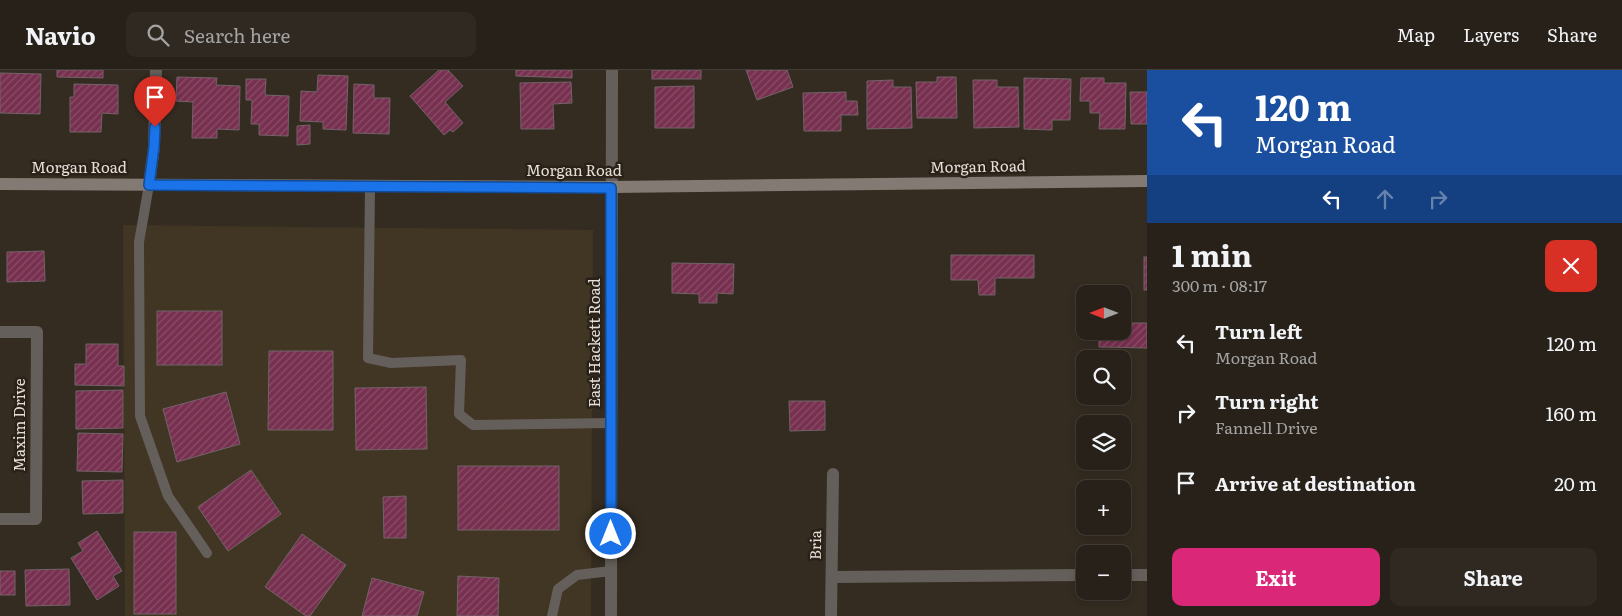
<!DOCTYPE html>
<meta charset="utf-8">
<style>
:root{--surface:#272119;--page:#2f2922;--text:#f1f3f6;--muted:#a4a3a2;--line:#433e38;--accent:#db2777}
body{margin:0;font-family:Literata,serif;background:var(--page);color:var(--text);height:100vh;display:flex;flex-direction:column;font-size:19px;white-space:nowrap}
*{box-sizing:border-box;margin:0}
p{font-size:16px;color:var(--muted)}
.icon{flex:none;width:28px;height:28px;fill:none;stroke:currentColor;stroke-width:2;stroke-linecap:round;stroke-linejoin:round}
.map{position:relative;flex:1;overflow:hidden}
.drawer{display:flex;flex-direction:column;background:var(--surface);width:475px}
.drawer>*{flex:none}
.banner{background:#1a4fa0;color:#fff;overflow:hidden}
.needle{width:32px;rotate:270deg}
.controls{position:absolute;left:1076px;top:215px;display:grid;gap:10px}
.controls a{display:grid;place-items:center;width:55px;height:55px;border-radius:10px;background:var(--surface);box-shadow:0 2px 8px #0003,0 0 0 1px var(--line);font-size:25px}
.pin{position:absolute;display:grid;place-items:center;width:42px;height:42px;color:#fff;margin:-51px -21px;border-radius:50% 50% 50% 0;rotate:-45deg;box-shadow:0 0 5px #0007}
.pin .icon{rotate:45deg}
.me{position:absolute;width:55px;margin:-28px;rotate:0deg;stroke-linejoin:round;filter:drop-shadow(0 0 4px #0008)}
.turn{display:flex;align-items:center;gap:18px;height:105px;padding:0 25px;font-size:22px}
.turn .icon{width:65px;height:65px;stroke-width:2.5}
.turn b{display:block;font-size:35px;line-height:42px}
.lanes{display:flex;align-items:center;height:48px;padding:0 25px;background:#0003;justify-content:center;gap:25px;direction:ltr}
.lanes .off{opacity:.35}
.round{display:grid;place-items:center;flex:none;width:52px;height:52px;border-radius:10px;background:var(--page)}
.summary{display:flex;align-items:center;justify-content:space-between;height:85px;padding:0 25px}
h1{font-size:30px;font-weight:700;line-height:38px}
.button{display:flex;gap:10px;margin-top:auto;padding:10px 25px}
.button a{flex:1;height:58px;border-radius:10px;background:var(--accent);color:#fff;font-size:20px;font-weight:700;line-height:58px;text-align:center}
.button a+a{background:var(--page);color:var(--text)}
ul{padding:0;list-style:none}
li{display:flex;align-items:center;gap:15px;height:70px;padding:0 25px}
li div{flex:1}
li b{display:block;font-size:19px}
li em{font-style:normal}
header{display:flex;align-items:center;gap:30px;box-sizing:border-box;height:70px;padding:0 25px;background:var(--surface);border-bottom:1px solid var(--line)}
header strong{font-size:24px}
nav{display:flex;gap:28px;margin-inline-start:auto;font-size:18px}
.search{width:350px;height:45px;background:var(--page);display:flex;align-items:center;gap:12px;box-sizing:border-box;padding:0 18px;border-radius:10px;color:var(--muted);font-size:19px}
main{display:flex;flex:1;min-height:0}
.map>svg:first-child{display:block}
.built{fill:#413524}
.building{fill:url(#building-hatch);stroke:#736369}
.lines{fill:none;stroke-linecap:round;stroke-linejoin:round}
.lane{stroke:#655f5b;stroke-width:10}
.street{stroke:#655f5b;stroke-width:12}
.secondary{stroke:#847a74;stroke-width:12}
.route-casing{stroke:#114b97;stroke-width:12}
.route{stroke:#1a73e8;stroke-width:9}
.labels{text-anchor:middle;stroke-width:5;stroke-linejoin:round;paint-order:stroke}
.street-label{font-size:15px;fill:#e5dfd8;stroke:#2a2218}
</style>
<header>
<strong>Navio</strong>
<div class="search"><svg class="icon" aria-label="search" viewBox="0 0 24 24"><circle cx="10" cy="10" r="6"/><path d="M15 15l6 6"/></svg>Search here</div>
<nav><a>Map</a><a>Layers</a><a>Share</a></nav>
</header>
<main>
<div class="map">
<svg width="1147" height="546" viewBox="0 0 1147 546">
<defs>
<pattern id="building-hatch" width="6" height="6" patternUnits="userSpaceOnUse" patternTransform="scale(1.25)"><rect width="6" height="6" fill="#77304f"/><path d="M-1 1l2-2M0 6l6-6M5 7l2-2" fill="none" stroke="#8a4e68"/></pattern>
</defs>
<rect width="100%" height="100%" fill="#342c21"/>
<polygon class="built" points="123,155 593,160 591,546 125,546"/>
<g class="building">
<polygon points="57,0 103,0 103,8 57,7"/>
<polygon points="439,0 448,0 463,16 445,32 463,53 453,62 450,60 444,65 410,26"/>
<polygon points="516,0 572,0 572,8 516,6"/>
<rect x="652" y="0" width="49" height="9"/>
<polygon points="746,0 787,0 793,17 757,30"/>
<polygon points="0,3 41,4 40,44 0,43"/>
<polygon points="318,5 348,6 346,60 323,59 323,52 300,51 301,21 317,22"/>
<polygon points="177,7 217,8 216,15 240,16 239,60 217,59 217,68 192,68 193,32 176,31"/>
<polygon points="937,7 956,7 957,48 917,48 916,12 937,12"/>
<polygon points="1024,8 1071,9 1070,50 1052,50 1052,60 1024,59"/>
<polygon points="1081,8 1104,8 1104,13 1126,13 1125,59 1099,59 1100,43 1090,43 1090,31 1080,31"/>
<polygon points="246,9 266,9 265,25 289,26 288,66 259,65 259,54 251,54 252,30 246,30"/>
<polygon points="893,10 893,17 911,17 912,58 867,59 867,11"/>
<polygon points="973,10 997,10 997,17 1018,17 1019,57 974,58"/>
<polygon points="571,12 572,33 553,34 554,59 521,59 520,13"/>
<polygon points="74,14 118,15 118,44 102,43 101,62 70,62 70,27 74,27"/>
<polygon points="354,14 374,15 374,28 390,28 389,64 353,63"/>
<polygon points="694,16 694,58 655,58 655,17"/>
<polygon points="846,22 846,31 857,31 858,45 841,45 841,61 804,61 803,23"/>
<polygon points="1130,22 1147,22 1147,54 1131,54"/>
<polygon points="310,55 310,74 297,75 297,56"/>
<polygon points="44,181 45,211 7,212 7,182"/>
<polygon points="951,185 1034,185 1034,208 995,208 995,225 979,225 978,210 951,210"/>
<rect x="1144" y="187" width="3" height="33"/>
<polygon points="672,193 734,194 733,224 717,223 717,233 699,233 699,224 672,223"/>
<rect x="157" y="241" width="65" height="54"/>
<polygon points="1122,253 1147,253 1147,278 1099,277 1099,261 1122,261"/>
<polygon points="86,274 118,274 118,296 124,296 124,316 75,315 75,294 86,294"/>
<polygon points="269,281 333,281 333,360 268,360"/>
<polygon points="426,317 427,379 356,380 355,318"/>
<polygon points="123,320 123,358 76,359 76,321"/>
<polygon points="226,322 240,374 177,392 163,339"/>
<polygon points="789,331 825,331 825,360 790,361"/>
<polygon points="78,363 123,364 122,402 77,401"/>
<rect x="458" y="396" width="101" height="64"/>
<polygon points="251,400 281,444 228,481 198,437"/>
<polygon points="123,410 123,443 83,444 82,411"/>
<polygon points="406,426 406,468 384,468 383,427"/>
<polygon points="97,461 122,501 113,506 119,516 97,530 71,488 83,481 78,473"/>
<rect x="134" y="462" width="42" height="82"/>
<polygon points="302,464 346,495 310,546 306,546 265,517"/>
<polygon points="69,499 70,535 26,536 25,500"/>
<rect x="0" y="501" width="15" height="24"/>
<polygon points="458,506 499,508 498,546 457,546"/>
<polygon points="372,508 424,522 417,546 362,546"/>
</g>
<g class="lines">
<g class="lane">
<polyline points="149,115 139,172 140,346 168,426 207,483"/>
<polyline points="370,117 368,288 391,293 461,290 459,344 473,355 611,353"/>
<polyline points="552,546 558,519 577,505 611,501"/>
</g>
<g class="street">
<polyline points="149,115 154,77 156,0"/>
<polyline points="0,262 37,262 36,449 0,449"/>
<polyline points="1122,505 1147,505"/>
<polyline points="832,507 1085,505"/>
<polyline points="611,546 612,0"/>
<polyline points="831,546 833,404"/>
</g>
<polyline class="secondary" points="0,114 611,117 1147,111"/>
</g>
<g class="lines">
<defs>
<polyline id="route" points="155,57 154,77 149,115 611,118 611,464"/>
</defs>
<use href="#route" class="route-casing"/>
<use href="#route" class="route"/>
</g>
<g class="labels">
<g class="street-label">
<text transform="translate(978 97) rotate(-1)" y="5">Morgan Road</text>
<text x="79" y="103">Morgan Road</text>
<text x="574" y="106">Morgan Road</text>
<text transform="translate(595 273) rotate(-90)" y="5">East Hackett Road</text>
<text transform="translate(20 355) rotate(-90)" y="5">Maxim Drive</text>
<text transform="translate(816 475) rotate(-89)" y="5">Bria</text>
</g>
</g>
</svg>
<div class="controls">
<a><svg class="needle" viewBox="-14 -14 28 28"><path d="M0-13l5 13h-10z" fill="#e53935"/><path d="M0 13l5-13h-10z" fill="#a4a3a2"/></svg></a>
<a><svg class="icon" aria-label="search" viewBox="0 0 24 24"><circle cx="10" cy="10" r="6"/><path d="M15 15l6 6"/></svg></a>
<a><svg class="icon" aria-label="layers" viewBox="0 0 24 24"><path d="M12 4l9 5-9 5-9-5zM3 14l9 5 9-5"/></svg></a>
<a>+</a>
<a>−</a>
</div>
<div class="pin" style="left:155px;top:57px;background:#d93025"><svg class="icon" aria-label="arrive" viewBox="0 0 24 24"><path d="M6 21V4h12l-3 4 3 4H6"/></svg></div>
<svg class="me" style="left:611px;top:464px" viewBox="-20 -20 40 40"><circle r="17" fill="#1a73e8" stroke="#fff" stroke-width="3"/><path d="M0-11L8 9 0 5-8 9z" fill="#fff"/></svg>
</div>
<section class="drawer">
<div class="banner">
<div class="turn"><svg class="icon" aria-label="left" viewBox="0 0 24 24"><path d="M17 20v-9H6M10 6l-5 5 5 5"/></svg><div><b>120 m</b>Morgan Road</div></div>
<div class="lanes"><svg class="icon" aria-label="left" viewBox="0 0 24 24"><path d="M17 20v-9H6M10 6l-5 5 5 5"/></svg><svg class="icon off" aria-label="ahead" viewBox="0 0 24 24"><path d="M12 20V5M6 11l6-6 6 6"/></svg><svg class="icon off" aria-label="right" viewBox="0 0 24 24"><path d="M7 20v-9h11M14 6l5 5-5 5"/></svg></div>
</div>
<div class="summary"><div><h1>1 min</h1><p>300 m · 08:17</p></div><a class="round" style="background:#d93025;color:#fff"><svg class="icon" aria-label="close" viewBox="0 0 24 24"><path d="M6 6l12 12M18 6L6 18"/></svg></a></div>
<ul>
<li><svg class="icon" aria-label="left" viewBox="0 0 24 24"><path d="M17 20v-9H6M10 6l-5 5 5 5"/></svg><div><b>Turn left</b><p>Morgan Road</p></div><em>120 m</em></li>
<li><svg class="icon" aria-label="right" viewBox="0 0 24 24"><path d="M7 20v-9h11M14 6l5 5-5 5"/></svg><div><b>Turn right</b><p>Fannell Drive</p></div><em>160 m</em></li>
<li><svg class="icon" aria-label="arrive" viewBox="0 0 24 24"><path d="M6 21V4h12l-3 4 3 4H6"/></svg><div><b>Arrive at destination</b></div><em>20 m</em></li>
</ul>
<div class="button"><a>Exit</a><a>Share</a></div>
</section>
</main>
